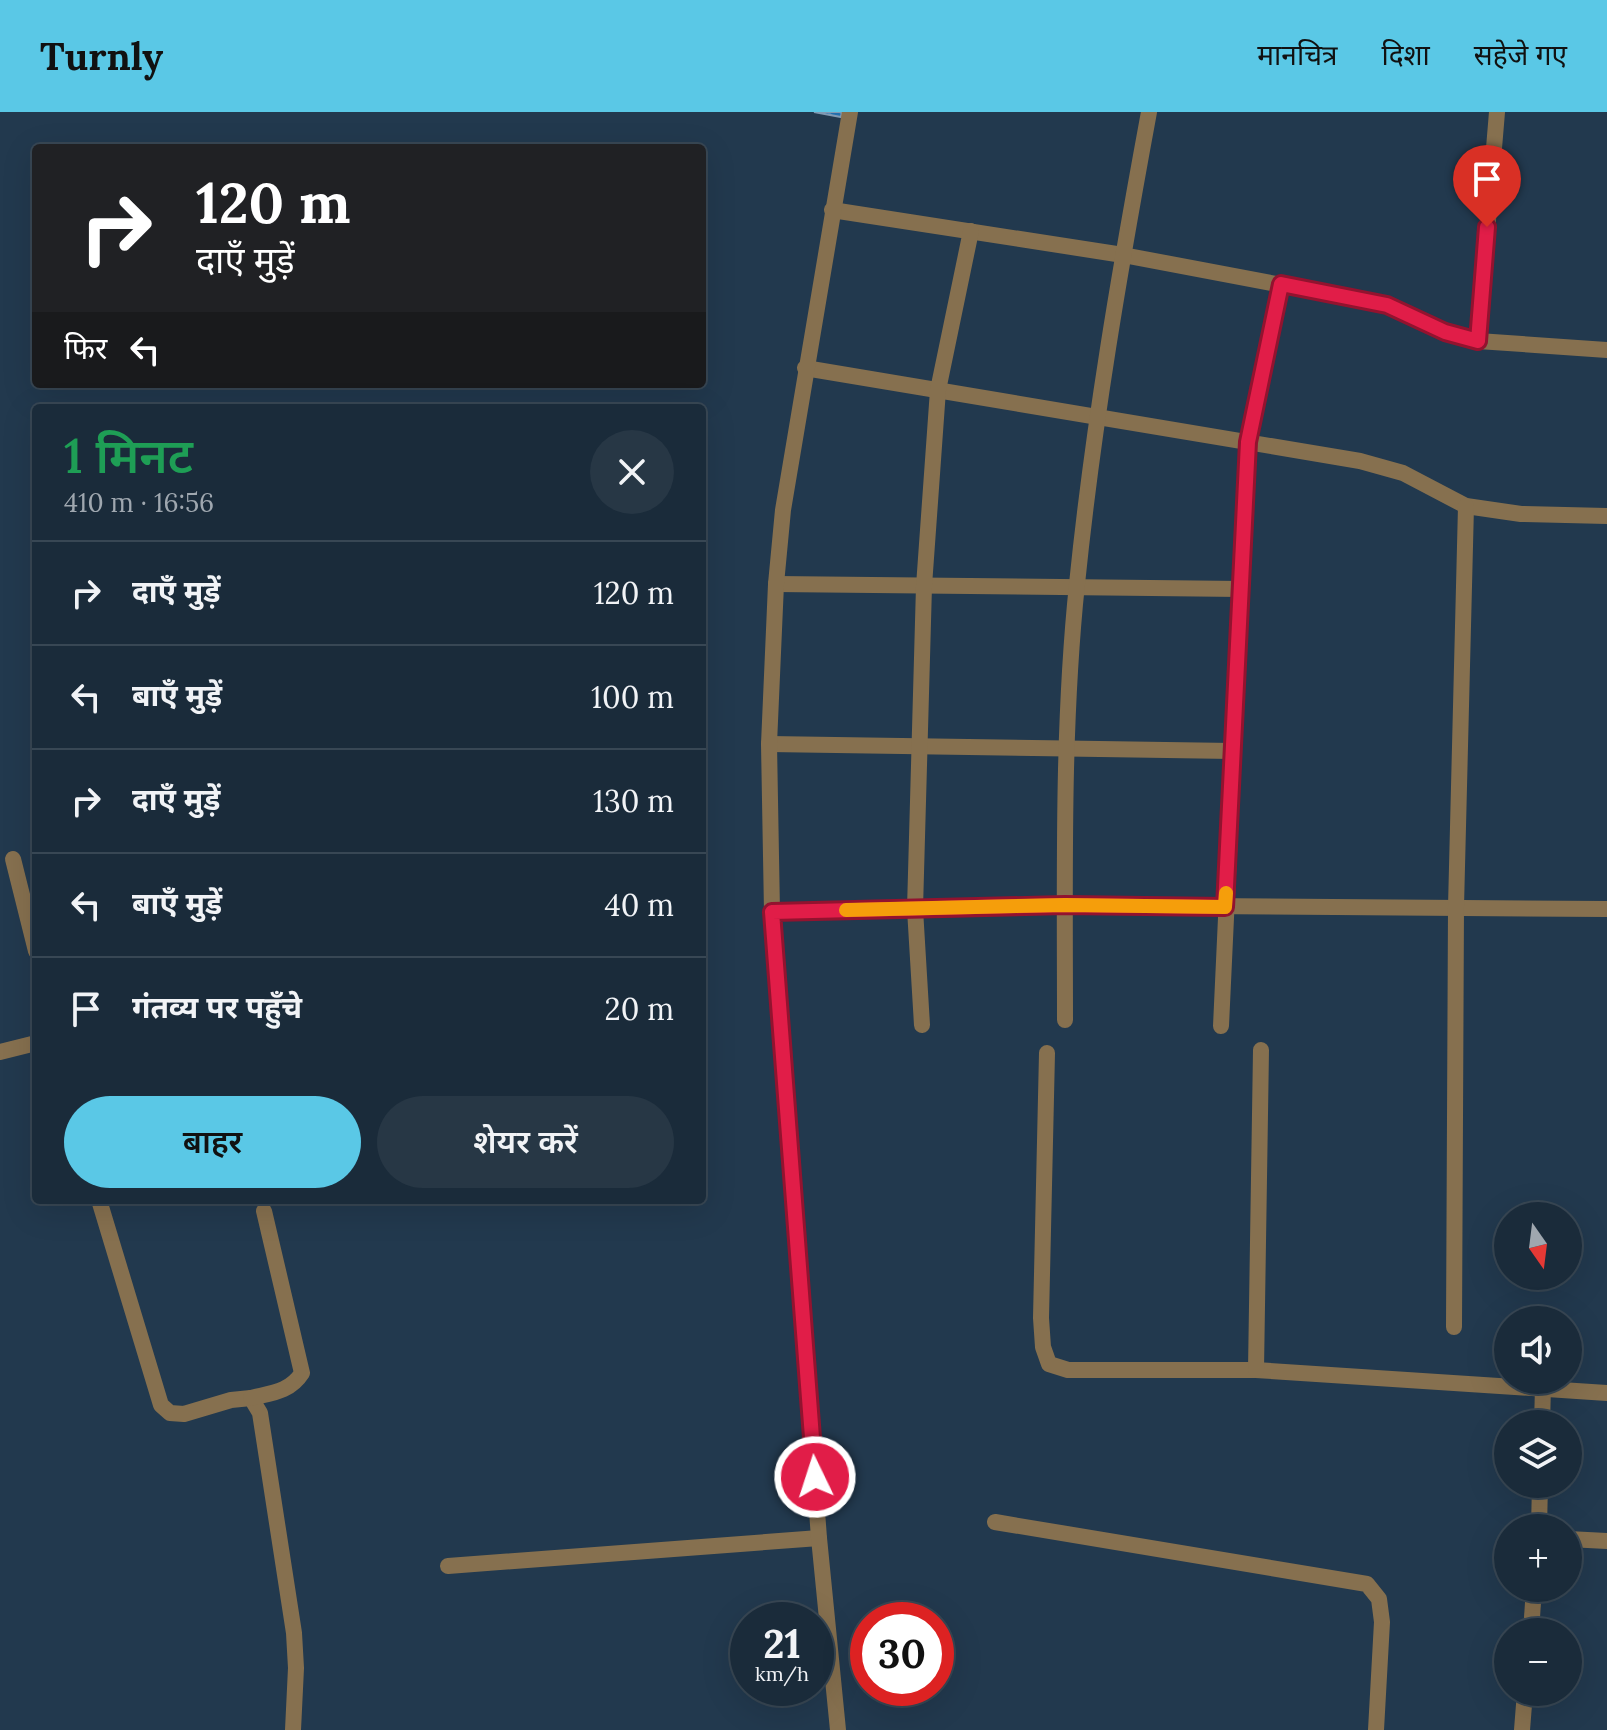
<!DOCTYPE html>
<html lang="hi">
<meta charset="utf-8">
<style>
:root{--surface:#1a2b3a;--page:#273745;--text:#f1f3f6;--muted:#9fa7af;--line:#384754;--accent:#5ac8e6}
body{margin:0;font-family:Lora,"Noto Sans Devanagari",serif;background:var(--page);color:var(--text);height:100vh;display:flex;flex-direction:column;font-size:30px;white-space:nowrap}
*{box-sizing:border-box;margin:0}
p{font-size:26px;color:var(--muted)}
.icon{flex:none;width:44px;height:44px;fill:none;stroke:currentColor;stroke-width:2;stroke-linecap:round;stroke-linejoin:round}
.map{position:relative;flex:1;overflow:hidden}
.panel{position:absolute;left:32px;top:292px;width:674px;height:800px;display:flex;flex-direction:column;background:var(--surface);border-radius:8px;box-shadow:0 8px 32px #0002,0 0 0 2px var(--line)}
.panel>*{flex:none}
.top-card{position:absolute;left:32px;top:32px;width:674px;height:244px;border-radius:8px;box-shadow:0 8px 32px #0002,0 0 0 2px var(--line);background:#202124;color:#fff;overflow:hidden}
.needle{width:52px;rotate:166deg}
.buttons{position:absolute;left:1494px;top:1090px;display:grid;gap:16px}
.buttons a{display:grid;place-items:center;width:88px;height:88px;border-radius:50%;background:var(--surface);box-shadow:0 8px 32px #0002,0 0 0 2px var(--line);font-size:40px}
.speed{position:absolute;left:730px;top:1490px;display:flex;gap:16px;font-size:40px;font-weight:700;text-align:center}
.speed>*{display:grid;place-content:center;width:104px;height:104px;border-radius:50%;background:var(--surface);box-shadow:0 8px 32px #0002,0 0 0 2px var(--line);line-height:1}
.speed small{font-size:20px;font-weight:400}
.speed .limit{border:12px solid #d22;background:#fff;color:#111}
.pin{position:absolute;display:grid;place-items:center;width:68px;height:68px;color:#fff;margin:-82px -34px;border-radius:50% 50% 50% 0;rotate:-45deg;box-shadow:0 0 8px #0007}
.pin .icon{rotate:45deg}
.me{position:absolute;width:88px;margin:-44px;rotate:356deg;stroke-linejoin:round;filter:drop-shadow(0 0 6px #0008)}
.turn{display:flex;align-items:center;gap:28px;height:168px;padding:0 32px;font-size:36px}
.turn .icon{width:104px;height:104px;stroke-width:2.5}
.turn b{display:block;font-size:56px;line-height:68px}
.then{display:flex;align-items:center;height:76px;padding:0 32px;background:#0003;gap:16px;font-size:30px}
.round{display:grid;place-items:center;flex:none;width:84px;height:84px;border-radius:42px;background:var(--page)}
.headline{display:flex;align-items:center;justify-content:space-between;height:136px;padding:0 32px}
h1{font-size:48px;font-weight:600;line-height:60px;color:#1e9e55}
.cta{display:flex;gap:16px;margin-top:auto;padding:16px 32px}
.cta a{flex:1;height:92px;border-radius:48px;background:var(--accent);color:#111;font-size:32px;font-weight:600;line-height:92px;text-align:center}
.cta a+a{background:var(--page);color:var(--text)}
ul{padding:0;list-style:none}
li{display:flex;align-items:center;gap:24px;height:104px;padding:0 32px;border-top:2px solid var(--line)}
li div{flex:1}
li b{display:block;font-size:30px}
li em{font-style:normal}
header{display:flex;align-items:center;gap:48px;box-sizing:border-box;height:112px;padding:0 40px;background:var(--accent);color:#111}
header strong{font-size:38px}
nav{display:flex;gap:44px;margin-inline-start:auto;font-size:28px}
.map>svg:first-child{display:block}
.building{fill:url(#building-back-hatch);stroke:#809ab3;stroke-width:2}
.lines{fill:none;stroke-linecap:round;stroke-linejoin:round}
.minor{stroke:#86704f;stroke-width:16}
.route-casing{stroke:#92132f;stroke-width:20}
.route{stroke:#e11d48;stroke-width:14}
.slow{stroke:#f59e0b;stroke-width:14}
</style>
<header>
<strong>Turnly</strong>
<nav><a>मानचित्र</a><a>दिशा</a><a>सहेजे गए</a></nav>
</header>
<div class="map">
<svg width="1607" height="1618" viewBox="0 0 1607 1618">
<defs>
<pattern id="building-back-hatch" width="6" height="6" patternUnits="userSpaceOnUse" patternTransform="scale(2)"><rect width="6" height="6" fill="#226fad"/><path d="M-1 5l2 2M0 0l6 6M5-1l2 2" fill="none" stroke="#4b89bc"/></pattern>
</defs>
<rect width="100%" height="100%" fill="#22394e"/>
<polygon class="building" points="814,0 842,0 841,5"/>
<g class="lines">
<g class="minor">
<polyline points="832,98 1123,143 1387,193 1445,220 1478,229 1607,238"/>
<polyline points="1478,229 1497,0"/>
<polyline points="805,256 1360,349 1403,361 1466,394 1521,402 1607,404"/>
<polyline points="776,472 1241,477"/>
<polyline points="769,632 1233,639"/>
<polyline points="13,747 36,839"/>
<polyline points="772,800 1065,793 1607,797"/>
<path d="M1065 908C1065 763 1062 616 1077 472 1093 314 1120 157 1149 0"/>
<polyline points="922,913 915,797 924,474 938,278 971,119"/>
<polyline points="1221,914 1248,330 1281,172"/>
<polyline points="0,940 36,931"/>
<polyline points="1047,941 1041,1206 1043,1235 1049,1252 1068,1258 1256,1258 1607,1281"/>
<polyline points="99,1088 161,1293 170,1301 184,1302 231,1288 251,1286 260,1301 294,1521 296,1556 293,1618"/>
<polyline points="1454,1215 1456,795 1466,394"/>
<polyline points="1256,1258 1261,938"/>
<path d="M251 1286C271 1281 290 1280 302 1261L264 1099"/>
<polyline points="1542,1312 1543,1275"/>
<polyline points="995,1410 1367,1472 1379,1487 1382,1510 1376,1618"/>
<polyline points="1539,1416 1540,1372"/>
<polyline points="1568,1427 1607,1429"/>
<polyline points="448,1454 819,1426"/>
<polyline points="1531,1520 1534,1476"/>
<polyline points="838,1618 819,1426 772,800 769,632 776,472 783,398 850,0"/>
<polyline points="1522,1618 1525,1580"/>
</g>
</g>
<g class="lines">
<defs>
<polyline id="route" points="815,1365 772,800 1065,793 1225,795 1248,330 1281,172 1387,193 1445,220 1478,229 1487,115"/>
</defs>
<use href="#route" class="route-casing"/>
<use href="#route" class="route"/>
<polyline class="slow" points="846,798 1065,793 1225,795 1226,781"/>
</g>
</svg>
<div class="buttons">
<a><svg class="needle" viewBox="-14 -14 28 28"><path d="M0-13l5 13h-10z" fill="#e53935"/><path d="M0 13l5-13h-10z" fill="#9fa7af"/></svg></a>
<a><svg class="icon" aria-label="sound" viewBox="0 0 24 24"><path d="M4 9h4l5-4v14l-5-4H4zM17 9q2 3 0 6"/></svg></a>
<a><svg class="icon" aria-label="layers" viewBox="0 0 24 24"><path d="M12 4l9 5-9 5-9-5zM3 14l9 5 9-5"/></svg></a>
<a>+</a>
<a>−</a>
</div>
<div class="speed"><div>21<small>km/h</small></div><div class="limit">30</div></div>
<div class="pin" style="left:1487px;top:115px;background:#d93025"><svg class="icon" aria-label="arrive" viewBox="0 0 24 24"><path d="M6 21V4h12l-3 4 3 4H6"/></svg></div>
<svg class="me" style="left:815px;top:1365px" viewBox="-20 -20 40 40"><circle r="17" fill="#e11d48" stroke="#fff" stroke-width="3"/><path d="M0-11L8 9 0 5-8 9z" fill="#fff"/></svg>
<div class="top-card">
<div class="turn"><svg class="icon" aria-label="right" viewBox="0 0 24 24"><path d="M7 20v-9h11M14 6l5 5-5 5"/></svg><div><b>120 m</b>दाएँ मुड़ें</div></div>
<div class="then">फिर<svg class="icon" aria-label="left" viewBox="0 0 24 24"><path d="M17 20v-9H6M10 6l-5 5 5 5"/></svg></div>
</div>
<section class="panel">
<div class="headline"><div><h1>1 मिनट</h1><p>410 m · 16:56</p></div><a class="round"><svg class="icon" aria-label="close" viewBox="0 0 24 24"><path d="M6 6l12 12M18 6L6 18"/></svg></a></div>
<ul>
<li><svg class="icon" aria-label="right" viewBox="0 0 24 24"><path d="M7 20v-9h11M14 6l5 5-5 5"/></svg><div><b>दाएँ मुड़ें</b></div><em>120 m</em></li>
<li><svg class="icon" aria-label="left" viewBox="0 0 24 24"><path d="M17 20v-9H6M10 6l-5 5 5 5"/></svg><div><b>बाएँ मुड़ें</b></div><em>100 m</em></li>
<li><svg class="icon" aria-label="right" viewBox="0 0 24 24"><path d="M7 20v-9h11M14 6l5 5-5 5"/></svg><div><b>दाएँ मुड़ें</b></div><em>130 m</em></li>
<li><svg class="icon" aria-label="left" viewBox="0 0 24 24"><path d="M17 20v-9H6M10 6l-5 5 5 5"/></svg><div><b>बाएँ मुड़ें</b></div><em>40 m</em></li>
<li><svg class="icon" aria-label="arrive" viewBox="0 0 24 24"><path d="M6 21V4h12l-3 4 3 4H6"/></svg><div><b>गंतव्य पर पहुँचे</b></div><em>20 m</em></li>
</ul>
<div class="cta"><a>बाहर</a><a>शेयर करें</a></div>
</section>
</div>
